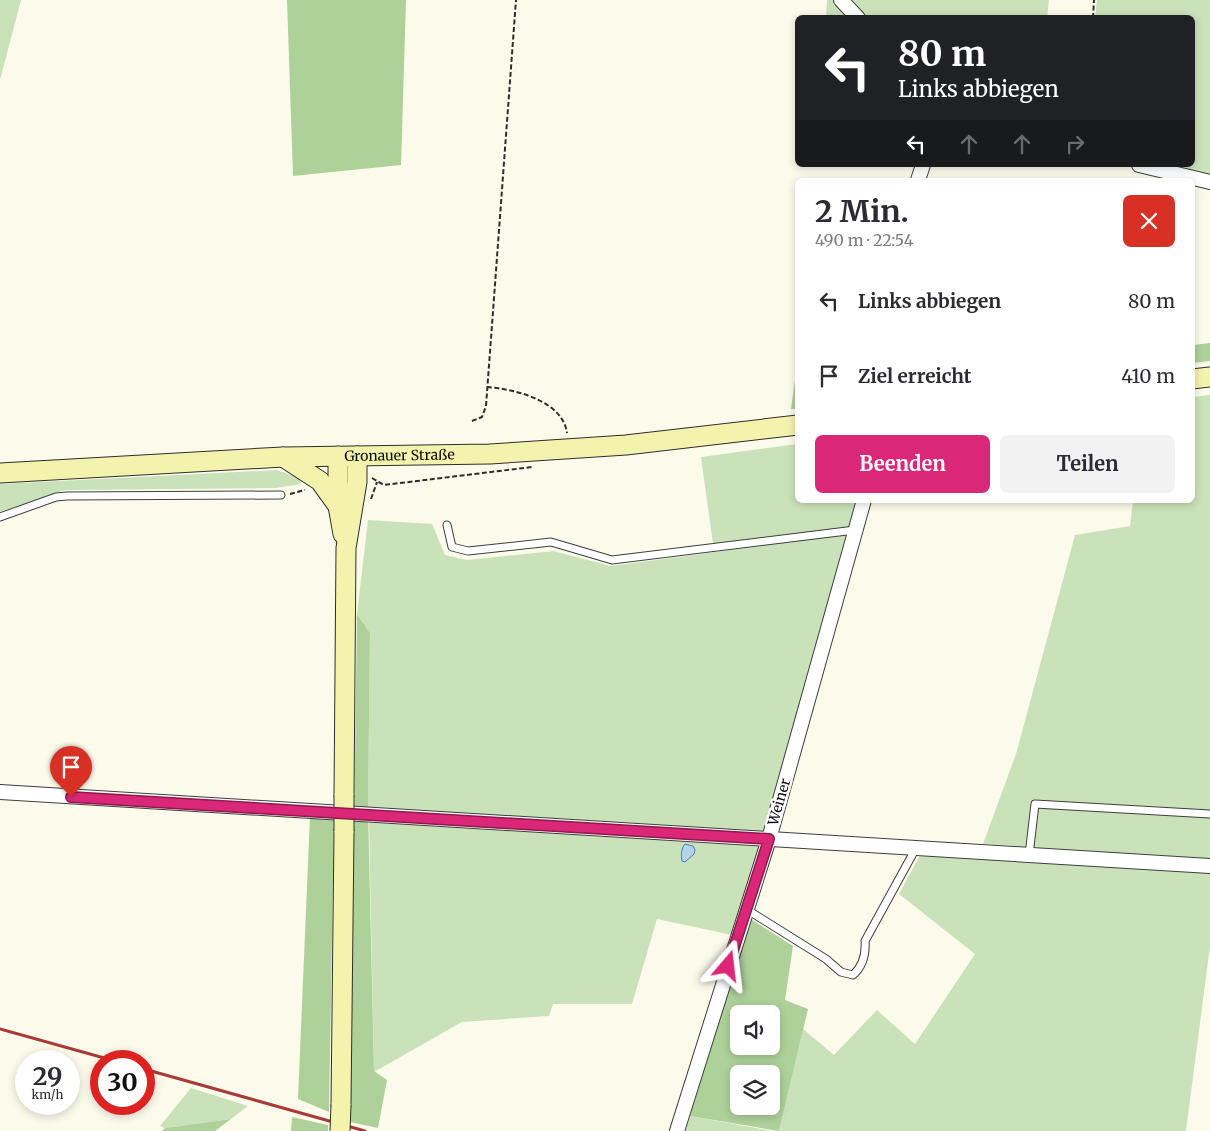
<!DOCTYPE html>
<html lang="de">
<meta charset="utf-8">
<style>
:root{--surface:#fff;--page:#f2f2f3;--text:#2b2b33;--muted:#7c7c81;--accent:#db2777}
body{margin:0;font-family:Merriweather,serif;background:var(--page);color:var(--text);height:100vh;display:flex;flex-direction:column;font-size:19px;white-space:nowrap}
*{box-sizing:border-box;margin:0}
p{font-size:16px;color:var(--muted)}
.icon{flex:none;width:28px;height:28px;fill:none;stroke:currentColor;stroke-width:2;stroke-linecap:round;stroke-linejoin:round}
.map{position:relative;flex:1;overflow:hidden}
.side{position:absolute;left:795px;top:178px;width:400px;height:325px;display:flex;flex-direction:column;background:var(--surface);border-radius:8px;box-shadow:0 2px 8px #0003}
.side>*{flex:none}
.guide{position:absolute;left:795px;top:15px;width:400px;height:152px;border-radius:8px;box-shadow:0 2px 8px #0003;background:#202124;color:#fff;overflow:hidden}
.fabs{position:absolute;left:730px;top:1005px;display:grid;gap:10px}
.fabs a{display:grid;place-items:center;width:50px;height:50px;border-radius:8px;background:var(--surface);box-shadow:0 2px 8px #0003;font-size:25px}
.speed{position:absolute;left:15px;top:1050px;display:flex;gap:10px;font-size:25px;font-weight:700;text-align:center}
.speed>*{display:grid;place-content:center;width:65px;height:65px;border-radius:50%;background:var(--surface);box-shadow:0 2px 8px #0003;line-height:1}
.speed small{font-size:12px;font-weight:400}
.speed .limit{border:8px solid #d22;background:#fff;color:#111}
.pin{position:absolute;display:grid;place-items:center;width:42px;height:42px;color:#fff;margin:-51px -21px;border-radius:50% 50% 50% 0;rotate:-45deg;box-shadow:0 0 5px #0007}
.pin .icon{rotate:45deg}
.me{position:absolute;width:55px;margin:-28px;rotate:17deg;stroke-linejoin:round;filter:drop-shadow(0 0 4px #0008)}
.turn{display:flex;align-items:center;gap:18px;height:105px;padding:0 20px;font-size:22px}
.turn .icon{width:65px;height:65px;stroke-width:2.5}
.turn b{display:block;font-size:35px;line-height:42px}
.lanes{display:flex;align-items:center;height:48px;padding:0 20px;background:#0003;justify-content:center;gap:25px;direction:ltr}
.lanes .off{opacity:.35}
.round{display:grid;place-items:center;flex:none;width:52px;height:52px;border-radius:8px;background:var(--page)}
.headline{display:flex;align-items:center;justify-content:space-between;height:85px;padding:0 20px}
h1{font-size:30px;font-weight:700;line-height:38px}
.primary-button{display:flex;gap:10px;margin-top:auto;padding:10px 20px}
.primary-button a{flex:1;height:58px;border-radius:8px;background:var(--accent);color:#fff;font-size:20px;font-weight:700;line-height:58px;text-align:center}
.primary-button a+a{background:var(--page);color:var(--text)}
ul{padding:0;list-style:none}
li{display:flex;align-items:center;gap:15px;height:75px;padding:0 20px}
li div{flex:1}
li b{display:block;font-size:19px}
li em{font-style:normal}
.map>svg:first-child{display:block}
.green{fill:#cae2b9}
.forest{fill:#aed19a;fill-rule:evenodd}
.water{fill:#b6d3ed;stroke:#4681bb}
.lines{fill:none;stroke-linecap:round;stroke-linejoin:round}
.service-casing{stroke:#3e3e3e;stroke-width:9}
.minor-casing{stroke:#3e3e3e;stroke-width:16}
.secondary-casing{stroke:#2d2d2d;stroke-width:21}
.path{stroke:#2d2d2d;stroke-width:2;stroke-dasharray:5 2.5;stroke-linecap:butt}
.service{stroke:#fff;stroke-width:7}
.minor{stroke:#fff;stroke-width:14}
.secondary{stroke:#f4f3ae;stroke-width:19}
.rail{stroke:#a83b35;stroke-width:3}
.secondary-bridge-casing{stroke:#2d2d2d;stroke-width:21;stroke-linecap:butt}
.secondary-bridge{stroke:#f4f3ae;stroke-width:19}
.route-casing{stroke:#8e194d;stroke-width:12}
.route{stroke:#db2777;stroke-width:9}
.labels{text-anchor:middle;stroke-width:5;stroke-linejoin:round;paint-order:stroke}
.street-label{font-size:14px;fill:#0b0b0b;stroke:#fff}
</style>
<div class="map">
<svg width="1210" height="1131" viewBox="0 0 1210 1131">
<rect width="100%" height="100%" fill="#fcfbeb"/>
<g class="green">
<polygon points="0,0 21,0 0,80"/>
<polygon points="827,0 836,0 853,18 826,18"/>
<polygon points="848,0 1049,0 1047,18 865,17"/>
<polygon points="1097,0 1210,0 1210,175 1169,165 1192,165 1192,18 1095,18"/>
<polygon points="1210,395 1210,859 983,844 1016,754 1075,535 1130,526 1133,500 1192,500 1193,397"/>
<polygon points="797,444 798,500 859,500 852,528 713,544 701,457"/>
<polygon points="277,470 299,478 301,484 276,488 65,490 0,512 0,484"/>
<polygon points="368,520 432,524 445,555 467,560 553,551 611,566 849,534 767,834 368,810 370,633 357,614"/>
<polygon points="369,819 760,844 732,935 657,919 632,1004 553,1004 549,1016 462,1022 374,1072"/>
<polygon points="920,855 1210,872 1210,946 1186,1131 779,1131 803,1029 834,1055 877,1010 915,1044 975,954 899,894"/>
<polygon points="191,1088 248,1106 231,1119 165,1128 160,1126"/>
<polygon points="690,1116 772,1131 685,1131"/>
</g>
<g class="forest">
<polygon points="287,0 406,0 401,165 293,176"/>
<polygon points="1210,343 1210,361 1193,363 1193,345"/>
<polygon points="797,366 797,409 791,409"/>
<polygon points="357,614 370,633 368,810 374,1071 387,1080 378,1128 350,1122"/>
<polygon points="310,816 334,818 329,1112 298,1099"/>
<path d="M749 918 793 946 785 1000 808 1009 779 1131 690 1116ZM739 1014H771V1046H739ZM739 1074H771V1106H739Z"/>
<polygon points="292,1117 328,1125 328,1131 291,1131"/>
<polygon points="231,1119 215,1131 162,1131 165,1128"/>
</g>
<path class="water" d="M685 844 693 846 695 850 694 854 685 862 682 861C681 857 681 848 685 844Z"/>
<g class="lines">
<defs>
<g id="service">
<polyline points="0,517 56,497 67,496 281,495"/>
<polyline points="447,525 452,547 468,551 551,542 612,560 855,530"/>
<polyline points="1029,855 1035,804 1210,814"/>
<path d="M746 909 826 959 841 972 853 975C863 966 866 954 865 941L916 848"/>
</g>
<g id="minor">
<polyline points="841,0 858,18"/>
<polyline points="1139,165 1210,182"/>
<polyline points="918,180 923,165"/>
<polyline points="0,792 1210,866"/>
<polyline points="677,1131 769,839 864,500"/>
</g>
<g id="secondary">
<polyline points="1192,379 1210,377"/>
<polyline points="338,456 338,506 343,534"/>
<polyline points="283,457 320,481 338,506"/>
<path id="s1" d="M0 473 283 457 490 454 626 445 798 425"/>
<polyline points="344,795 346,548 357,482 357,456"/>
<polyline points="341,1105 344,831"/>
</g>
</defs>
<use href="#service" class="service-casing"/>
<use href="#minor" class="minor-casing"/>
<use href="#secondary" class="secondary-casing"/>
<g class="path">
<polyline points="1093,18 1094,0"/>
<path d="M487 387C515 389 563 401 567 433"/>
<polyline points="472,421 482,417 486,406 516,0"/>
<polyline points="372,478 384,485 532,467"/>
<polyline points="290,494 305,490"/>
<polyline points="371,499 377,482"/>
</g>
<use href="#service" class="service"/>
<use href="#minor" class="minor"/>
<use href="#secondary" class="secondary"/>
<g class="rail">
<polyline points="0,1029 115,1061"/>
<polyline points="144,1069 365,1131"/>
</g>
<defs>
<g id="secondary-bridge">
<polyline points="344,831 344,795"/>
<polyline points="340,1131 341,1105"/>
</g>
</defs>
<use href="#secondary-bridge" class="secondary-bridge-casing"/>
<use href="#secondary-bridge" class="secondary-bridge"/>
</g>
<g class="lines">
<defs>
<polyline id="route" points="71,797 769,839 728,966"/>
</defs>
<use href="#route" class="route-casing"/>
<use href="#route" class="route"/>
</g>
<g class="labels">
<g class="street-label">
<text dy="5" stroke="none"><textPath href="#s1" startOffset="400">Gronauer Straße</textPath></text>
<text transform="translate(779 802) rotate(-74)" y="5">Weiner</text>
</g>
</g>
</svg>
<div class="fabs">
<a><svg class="icon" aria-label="sound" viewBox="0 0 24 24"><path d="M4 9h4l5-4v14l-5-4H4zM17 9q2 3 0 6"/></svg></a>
<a><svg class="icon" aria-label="layers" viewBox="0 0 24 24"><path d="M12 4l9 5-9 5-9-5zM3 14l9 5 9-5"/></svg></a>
</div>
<div class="speed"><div>29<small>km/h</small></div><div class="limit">30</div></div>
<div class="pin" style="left:71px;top:797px;background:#d93025"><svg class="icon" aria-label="arrive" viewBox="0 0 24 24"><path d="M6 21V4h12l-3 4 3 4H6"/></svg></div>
<svg class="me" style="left:728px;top:966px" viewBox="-20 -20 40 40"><path d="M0-17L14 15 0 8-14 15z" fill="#db2777" stroke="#fff" stroke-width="4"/></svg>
<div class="guide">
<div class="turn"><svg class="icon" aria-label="left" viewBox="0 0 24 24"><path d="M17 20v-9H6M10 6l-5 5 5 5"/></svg><div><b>80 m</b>Links abbiegen</div></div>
<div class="lanes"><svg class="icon" aria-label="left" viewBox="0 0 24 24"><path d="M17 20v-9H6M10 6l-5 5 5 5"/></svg><svg class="icon off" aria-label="ahead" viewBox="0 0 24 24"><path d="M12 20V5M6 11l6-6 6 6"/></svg><svg class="icon off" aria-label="ahead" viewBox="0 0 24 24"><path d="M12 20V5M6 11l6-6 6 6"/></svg><svg class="icon off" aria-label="right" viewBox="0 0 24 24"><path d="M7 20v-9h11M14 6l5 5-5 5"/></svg></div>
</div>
<section class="side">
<div class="headline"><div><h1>2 Min.</h1><p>490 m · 22:54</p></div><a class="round" style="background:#d93025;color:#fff"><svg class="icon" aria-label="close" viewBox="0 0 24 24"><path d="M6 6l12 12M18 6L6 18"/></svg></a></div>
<ul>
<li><svg class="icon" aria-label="left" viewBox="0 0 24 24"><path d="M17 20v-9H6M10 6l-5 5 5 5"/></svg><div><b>Links abbiegen</b></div><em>80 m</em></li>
<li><svg class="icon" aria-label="arrive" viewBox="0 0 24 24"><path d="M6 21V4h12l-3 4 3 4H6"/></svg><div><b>Ziel erreicht</b></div><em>410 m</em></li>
</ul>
<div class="primary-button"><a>Beenden</a><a>Teilen</a></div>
</section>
</div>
